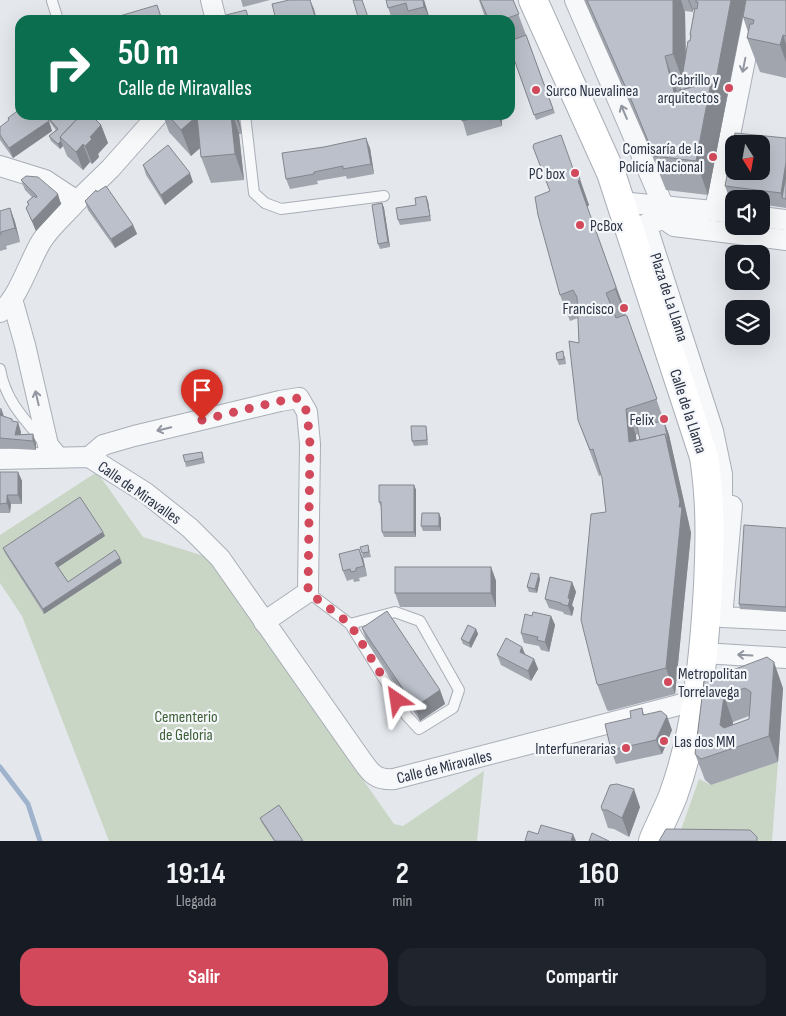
<!DOCTYPE html>
<html lang="es">
<meta charset="utf-8">
<style>
:root{--surface:#171b24;--page:#20242c;--text:#f1f3f6;--muted:#9ea1a6;--accent:#d1495b}
body{margin:0;font-family:"Sofia Sans Condensed",sans-serif;background:var(--page);color:var(--text);height:100vh;display:flex;flex-direction:column;font-size:19px;white-space:nowrap}
*{box-sizing:border-box;margin:0}
p{font-size:16px;color:var(--muted)}
.icon{flex:none;width:28px;height:28px;fill:none;stroke:currentColor;stroke-width:2;stroke-linecap:round;stroke-linejoin:round}
.map{position:relative;height:841px;overflow:hidden}
.sheet{display:flex;flex-direction:column;background:var(--surface);flex:1}
.sheet>*{flex:none}
.hud{position:absolute;left:15px;top:15px;width:500px;height:105px;border-radius:15px;box-shadow:0 5px 20px #0002;background:#0b6e4f;color:#fff;overflow:hidden}
.needle{width:32px;rotate:169deg}
.tools{position:absolute;left:725px;top:135px;display:grid;gap:10px}
.tools a{display:grid;place-items:center;width:45px;height:45px;border-radius:10px;background:var(--surface);box-shadow:0 5px 20px #0002;font-size:25px}
.pin{position:absolute;display:grid;place-items:center;width:42px;height:42px;color:#fff;margin:-51px -21px;border-radius:50% 50% 50% 0;rotate:-45deg;box-shadow:0 0 5px #0007}
.pin .icon{rotate:45deg}
.me{position:absolute;width:55px;margin:-28px;rotate:328deg;stroke-linejoin:round;filter:drop-shadow(0 0 4px #0008)}
.turn{display:flex;align-items:center;gap:18px;height:105px;padding:0 20px;font-size:22px}
.turn .icon{width:65px;height:65px;stroke-width:2.5}
.turn b{display:block;font-size:35px;line-height:42px}
.eta{display:flex;justify-content:space-evenly;align-items:center;height:85px;text-align:center}
.eta b{font-size:30px;font-weight:700;line-height:35px}
.action{display:flex;gap:10px;margin-top:auto;padding:10px 20px}
.action a{flex:1;height:58px;border-radius:15px;background:var(--accent);color:#fff;font-size:20px;font-weight:700;line-height:58px;text-align:center}
.action a+a{background:var(--page);color:var(--text)}
.map>svg:first-child{display:block}
.green{fill:#c9d6c5}
.lines{fill:none;stroke-linecap:round;stroke-linejoin:round}
.stream{stroke:#9fb4cc;stroke-width:5}
.lane-casing{stroke:#a9aeb7;stroke-width:12}
.street-casing{stroke:#a9aeb7;stroke-width:22}
.secondary-casing{stroke:#a9aeb7;stroke-width:30}
.lane{stroke:#f7f8fa;stroke-width:10}
.street{stroke:#f7f8fa;stroke-width:20}
.secondary{stroke:#fff;stroke-width:28}
.wall{fill:#a1a5ae;fill-rule:evenodd}
.shaded-wall{fill:#83868d}
.building{fill:#bbc0ca;stroke:#83868d;fill-rule:evenodd}
.oneway{stroke:#9196a0}
.route{stroke:#d1495b;stroke-width:9;stroke-dasharray:0 16.2}
.poi-dot{fill:#d1495b;stroke:#f4f6f9;stroke-width:2}
.labels{text-anchor:middle;stroke-width:4.5;stroke-linejoin:round;paint-order:stroke}
.poi-label{font-size:16px;fill:#2b3445;stroke:#f4f6f9;text-anchor:end}
.street-label{font-size:16px;fill:#2b3445;stroke:#f4f6f9}
.park-label{font-size:16px;fill:#3f6138;stroke:#f4f6f9}
</style>
<div class="map">
<svg width="786" height="841" viewBox="0 0 786 841">
<rect width="100%" height="100%" fill="#e4e7ec"/>
<g class="green">
<polygon points="97,472 143,537 207,557 394,824 403,826 484,771 477,841 109,841 22,616 0,583 0,535"/>
<polygon points="778,762 772,841 677,841 699,779 711,785"/>
</g>
<g class="lines">
<polyline class="stream" points="0,767 28,804 40,841"/>
<defs>
<g id="lane">
<polyline points="52,1 58,20"/>
<polyline points="245,115 254,193 265,203 281,209 384,196"/>
<path d="M0 369C5 399 23 418 42 440"/>
<polyline points="308,592 350,624 395,612 420,621 459,690 453,708 419,729 407,716 350,624"/>
</g>
<g id="street">
<polyline points="211,0 216,20"/>
<polyline points="575,0 663,205"/>
<polyline points="0,166 45,180 77,201 110,169 158,115"/>
<polyline points="620,202 734,213"/>
<polyline points="715,210 757,0"/>
<polyline points="761,217 786,220"/>
<polyline points="786,240 674,226 664,219 646,224 713,431 722,474 722,505 732,506 722,617 786,620"/>
<polyline points="12,299 25,345 48,445 57,456"/>
<path d="M0 312C17 301 30 260 41 242 50 227 66 214 77 201"/>
<polyline points="89,457 103,445 134,436 280,401 299,398 307,412 310,444 308,592 264,622"/>
<path d="M0 459 89 457 146 493 190 528 220 558 358 755C369 770 373 781 394 779L675 706 697 699"/>
<polyline points="703,653 786,658"/>
</g>
<path id="secondary" d="M533 0 611 173 704 457C711 502 710 541 708 586 704 657 697 729 673 796 667 811 659 826 653 841"/>
</defs>
<use href="#lane" class="lane-casing"/>
<use href="#street" class="street-casing"/>
<use href="#secondary" class="secondary-casing"/>
<use href="#lane" class="lane"/>
<use href="#street" class="street"/>
<use href="#secondary" class="secondary"/>
</g>
<g class="wall">
<polygon points="241,0 270,0 243,7"/>
<polygon points="386,0 424,0 430,20 392,20"/>
<polygon points="479,0 513,0 555,113 536,120 510,48 510,20 486,20"/>
<path d="M584 0H746L708 195 666 190 645 138ZM693 10H694L690 35 691 38 686 58 685 11 693 12Z"/>
<polygon points="786,0 786,78 760,72 747,38 748,32 743,17"/>
<polygon points="20,115 80,115 101,125 108,143 98,154 99,157 92,164 90,162 83,170 67,156 63,146 60,149 51,141 49,136 56,130 47,118 52,131 13,158 0,140 0,127 9,121 8,118"/>
<polygon points="163,115 238,115 242,134 239,134 244,180 211,183 201,157 200,148 191,156 169,132"/>
<polygon points="461,115 501,115 502,119 502,126 467,136"/>
<polygon points="786,138 786,208 761,204 761,199 734,199 734,201 730,200 725,186"/>
<path d="M533 147 576 177 589 205 587 207 626 313 625 315 627 316 669 435 691 533 675 694 609 711 607 710 597 684 606 512 602 478 601 475 599 476 578 420 579 343 578 318 570 321 560 295 550 191ZM638 434 640 440H636V435Z"/>
<polygon points="370,148 374,174 347,179 346,176 317,181 318,184 290,189 286,179"/>
<polygon points="143,165 193,182 165,205 146,175"/>
<polygon points="21,180 61,204 36,231 26,208 28,205 27,202 32,197 25,190"/>
<polygon points="97,192 133,225 137,234 115,248 88,210 85,201"/>
<polygon points="428,201 431,221 400,225 398,220 416,205"/>
<polygon points="382,203 384,208 390,247 380,249 378,244"/>
<polygon points="10,208 15,222 20,242 6,246 7,249 0,251 0,211"/>
<polygon points="565,356 566,364 559,365 557,360"/>
<polygon points="0,408 1,408 4,416 13,422 21,432 21,434 33,434 36,444 36,450 0,448"/>
<polygon points="426,426 427,431 428,445 414,446 412,441"/>
<polygon points="202,452 205,463 186,467 185,462"/>
<polygon points="0,472 18,472 22,481 22,504 11,504 10,513 0,513"/>
<polygon points="414,485 416,490 416,537 384,537 382,532 381,507 379,502"/>
<polygon points="441,518 441,531 423,531 421,526"/>
<polygon points="786,528 786,612 740,609 739,604"/>
<polygon points="103,532 105,536 58,567 68,582 122,563 44,614 5,553 3,548"/>
<polygon points="368,545 371,557 363,558 362,553"/>
<polygon points="363,558 367,576 359,578 360,581 354,582 353,579 347,581 343,571"/>
<polygon points="491,567 496,581 496,607 400,607 395,593"/>
<polygon points="540,579 537,593 529,592 527,587"/>
<polygon points="572,582 576,592 572,605 574,608 572,616 564,614 563,612 549,608 545,599"/>
<polygon points="532,616 551,616 555,625 549,652 541,650 539,646 524,643 521,633"/>
<polygon points="362,628 440,690 445,704 420,721 367,642"/>
<polygon points="476,629 478,634 471,648 463,644 461,639"/>
<polygon points="522,647 525,654 534,659 538,669 531,681 501,665 497,655"/>
<path d="M704 681 783 688 778 762 711 785 705 780 695 754ZM749 716V719L733 725V722Z"/>
<polygon points="642,708 644,715 672,730 662,754 616,764 611,750 631,718"/>
<polygon points="601,807 640,807 629,837 614,829 608,828"/>
<polygon points="260,818 303,841 274,841 262,823"/>
</g>
<g class="shaded-wall">
<polygon points="310,0 314,9 317,20 316,20"/>
<polygon points="423,0 424,0 430,20 424,7"/>
<polygon points="673,0 681,0 685,13 686,89 673,54"/>
<polygon points="688,0 689,0 693,10 693,12"/>
<polygon points="731,0 746,0 708,195 696,161 711,82"/>
<polygon points="783,35 786,44 786,62 780,45"/>
<polygon points="665,56 677,91 679,99 674,92"/>
<polygon points="231,115 233,115 239,134 244,180 235,154"/>
<polygon points="235,115 238,115 242,134 239,125"/>
<polygon points="498,115 501,115 502,119 502,126"/>
<polygon points="197,116 207,142 191,156 181,130"/>
<polygon points="49,121 52,131 13,158 9,148"/>
<polygon points="101,125 108,143 98,154 99,157 92,164 85,146 90,137"/>
<polygon points="366,138 370,148 374,174 371,164"/>
<polygon points="61,141 63,146 60,149 58,144"/>
<polygon points="83,144 90,162 83,170 76,152"/>
<polygon points="786,162 786,199 782,198 781,193"/>
<polygon points="190,173 193,182 165,205 161,195"/>
<polygon points="580,179 589,205 587,207 578,181"/>
<polygon points="58,194 61,204 36,231 32,221"/>
<polygon points="426,196 428,201 431,221"/>
<polygon points="382,203 384,208 390,247 388,242"/>
<polygon points="10,208 15,222 20,242 15,228"/>
<polygon points="133,225 137,234 115,248 111,239"/>
<polygon points="616,287 626,313 625,315 615,289"/>
<polygon points="1,408 4,418 0,415"/>
<polygon points="626,409 636,435 639,468 629,442"/>
<polygon points="664,421 669,435 691,533 675,694 666,668 679,507 665,434"/>
<polygon points="18,422 21,432 19,440 15,435"/>
<polygon points="33,434 36,444 36,450 33,441"/>
<polygon points="18,472 22,481 22,504 18,495"/>
<polygon points="414,485 416,490 416,537 414,532"/>
<polygon points="7,495 11,504 10,513 7,503"/>
<polygon points="439,513 441,518 441,531 439,526"/>
<polygon points="103,532 105,536 57,568 55,563"/>
<polygon points="359,549 363,558 367,576 364,566"/>
<polygon points="120,558 122,563 44,614 43,609"/>
<polygon points="491,567 496,581 496,607 491,593"/>
<polygon points="539,574 540,579 537,593 535,589"/>
<polygon points="572,582 576,592 572,605 574,608 572,616 568,606 568,598"/>
<polygon points="551,616 555,625 549,652 545,642"/>
<polygon points="476,629 478,634 471,648 469,643"/>
<polygon points="522,647 526,657 520,652"/>
<polygon points="534,659 538,669 531,681 528,671"/>
<polygon points="774,662 783,688 778,762 769,736"/>
<polygon points="440,690 445,704 420,721 415,707"/>
<polygon points="724,696 733,722 730,750 720,725"/>
<polygon points="667,716 672,730 662,754 656,740"/>
<polygon points="634,789 640,807 629,837 622,818"/>
<polygon points="573,834 576,841 571,841"/>
</g>
<g class="building">
<polygon points="289,0 310,0 316,20 276,20 272,4"/>
<polygon points="353,0 362,0 369,20 359,20"/>
<polygon points="386,0 423,0 424,7 408,11 406,3 388,8"/>
<polygon points="480,0 513,0 519,14 502,20 489,20"/>
<polygon points="587,0 673,0 673,54 665,56 674,92 711,82 696,161 654,156 633,104"/>
<polygon points="696,0 731,0 714,90 711,82 680,90 688,41 690,41 691,35 690,35 695,8 697,9 698,2 696,2"/>
<polygon points="746,0 786,0 786,36 783,35 780,45 747,38 750,24 753,24 754,20 743,17"/>
<polygon points="157,5 161,17 159,20 106,20"/>
<polygon points="246,10 249,20 228,20 226,15"/>
<polygon points="526,35 553,109 534,115 510,48 510,41"/>
<polygon points="20,109 20,115 45,115 49,121 9,148 0,135 0,127 9,120 8,118"/>
<polygon points="46,115 78,115 79,117 60,137 61,141 58,144 49,136 58,129"/>
<polygon points="81,115 91,115 101,125 90,137 92,139 85,146 83,144 76,152 60,137"/>
<polygon points="168,115 231,115 235,154 201,157 197,116 181,130"/>
<polygon points="461,115 486,115 462,121"/>
<path d="M735 133 786 138V162L781 193 725 186ZM734 144H761V171H734Z"/>
<polygon points="561,135 576,177 579,176 580,179 578,181 616,287 615,289 606,293 616,318 625,315 627,316 657,399 626,409 629,442 665,434 680,502 679,507 682,507 666,668 599,685 597,684 581,620 591,514 606,512 602,478 593,449 590,450 578,420 569,341 579,343 577,297 573,290 560,295 538,215 535,197 550,191 533,147 534,144"/>
<polygon points="366,138 371,164 343,169 343,166 314,172 314,174 286,179 282,153 324,147"/>
<polygon points="168,145 190,173 161,195 143,165"/>
<polygon points="786,175 786,199 782,198"/>
<polygon points="26,176 38,177 58,194 32,221 26,208 29,204 27,202 34,196 36,198 37,196 21,180"/>
<polygon points="106,186 133,225 111,239 85,201 96,190 97,192"/>
<polygon points="426,196 430,216 398,220 396,208 416,205 415,198"/>
<polygon points="382,203 388,242 378,244 372,205"/>
<polygon points="10,208 15,228 1,232 1,234 0,235 0,211"/>
<polygon points="563,351 564,359 557,360 556,353"/>
<polygon points="0,415 12,419 12,421 18,422 15,435 33,434 33,441 0,438"/>
<polygon points="664,421 669,445 665,434 640,440 637,426"/>
<polygon points="411,426 426,426 427,440 412,441"/>
<polygon points="202,452 203,458 185,462 183,455"/>
<polygon points="0,472 18,472 18,495 7,495 7,503 0,504"/>
<polygon points="379,485 414,485 414,532 382,532 381,502 379,502"/>
<polygon points="80,497 103,532 55,563 68,582 115,550 120,558 43,609 3,548"/>
<polygon points="422,513 439,513 439,526 421,526"/>
<polygon points="744,525 786,528 786,607 739,604"/>
<polygon points="368,545 369,552 362,553 360,547"/>
<polygon points="359,549 364,566 356,568 356,571 351,572 350,569 343,571 339,554"/>
<rect x="395" y="567" width="96" height="26"/>
<polygon points="531,573 539,574 535,589 527,587"/>
<polygon points="550,577 572,582 568,598 570,599 568,606 561,604 561,603 545,599"/>
<polygon points="387,611 440,690 415,707 362,628"/>
<polygon points="533,612 551,616 545,642 537,640 538,637 521,633 525,614 532,616"/>
<polygon points="468,625 476,629 469,643 461,639"/>
<polygon points="506,638 522,647 520,652 534,659 528,671 497,655"/>
<path d="M767 657 774 662 769 736 701 759 695 754 704 681ZM745 688 751 692 749 719 724 728 720 725 724 696Z"/>
<polygon points="642,708 643,715 661,711 667,716 656,740 611,750 605,724 631,718 630,711"/>
<polygon points="617,784 634,789 622,818 607,810 602,810 602,808 601,807 610,785"/>
<polygon points="279,805 303,841 275,841 260,818"/>
<polygon points="541,825 573,834 571,841 525,841 528,831 538,834"/>
<polygon points="666,829 750,830 757,837 757,841 659,841"/>
<polygon points="592,833 609,841 589,841"/>
</g>
<defs><path id="oneway-shaft" d="M-6 0H5M1.5-3L5.5 0L1.5 3" fill="none" stroke-width="1.6" stroke-linecap="round" stroke-linejoin="round" transform="scale(1.25)"/></defs>
<g class="oneway">
<use href="#oneway-shaft" transform="translate(744 65) rotate(101)"/>
<use href="#oneway-shaft" transform="translate(624 112) rotate(-113)"/>
<use href="#oneway-shaft" transform="translate(37 398) rotate(-103)"/>
<use href="#oneway-shaft" transform="translate(164 429) rotate(166)"/>
<use href="#oneway-shaft" transform="translate(745 655) rotate(-177)"/>
</g>
<g class="lines">
<polyline class="route" points="202,420 280,401 299,398 307,412 310,444 308,592 350,624 397,700"/>
</g>
<g class="poi-dot">
<circle cx="729" cy="88" r="5"/>
<circle cx="536" cy="90" r="5"/>
<circle cx="713" cy="157" r="5"/>
<circle cx="575" cy="173" r="5"/>
<circle cx="580" cy="225" r="5"/>
<circle cx="624" cy="308" r="5"/>
<circle cx="664" cy="419" r="5"/>
<circle cx="668" cy="682" r="5"/>
<circle cx="664" cy="741" r="5"/>
<circle cx="626" cy="748" r="5"/>
</g>
<g class="labels">
<g class="poi-label">
<text x="719" y="85">Cabrillo y<tspan x="719" dy="18">arquitectos</tspan></text>
<text x="546" y="96" text-anchor="start">Surco Nuevalinea</text>
<text x="703" y="154">Comisaría de la<tspan x="703" dy="18">Policía Nacional</tspan></text>
<text x="565" y="179">PC box</text>
<text x="590" y="231" text-anchor="start">PcBox</text>
<text x="614" y="314">Francisco</text>
<text x="654" y="425">Felix</text>
<text x="678" y="679" text-anchor="start">Metropolitan<tspan x="678" dy="18">Torrelavega</tspan></text>
<text x="674" y="747" text-anchor="start">Las dos MM</text>
<text x="616" y="754">Interfunerarias</text>
</g>
<g class="street-label">
<text transform="translate(670 297) rotate(72)" y="6">Plaza de La Llama</text>
<text transform="translate(689 411) rotate(72)" y="6">Calle de la Llama</text>
<text transform="translate(140 492) rotate(35)" y="6">Calle de Miravalles</text>
<text transform="translate(444 766) rotate(-14)" y="6">Calle de Miravalles</text>
</g>
<g class="park-label">
<text x="186" y="722">Cementerio<tspan x="186" dy="18">de Geloria</tspan></text>
</g>
</g>
</svg>
<div class="tools">
<a><svg class="needle" viewBox="-14 -14 28 28"><path d="M0-13l5 13h-10z" fill="#e53935"/><path d="M0 13l5-13h-10z" fill="#9ea1a6"/></svg></a>
<a><svg class="icon" aria-label="sound" viewBox="0 0 24 24"><path d="M4 9h4l5-4v14l-5-4H4zM17 9q2 3 0 6"/></svg></a>
<a><svg class="icon" aria-label="search" viewBox="0 0 24 24"><circle cx="10" cy="10" r="6"/><path d="M15 15l6 6"/></svg></a>
<a><svg class="icon" aria-label="layers" viewBox="0 0 24 24"><path d="M12 4l9 5-9 5-9-5zM3 14l9 5 9-5"/></svg></a>
</div>
<div class="pin" style="left:202px;top:420px;background:#d93025"><svg class="icon" aria-label="arrive" viewBox="0 0 24 24"><path d="M6 21V4h12l-3 4 3 4H6"/></svg></div>
<svg class="me" style="left:397px;top:700px" viewBox="-20 -20 40 40"><path d="M0-17L14 15 0 8-14 15z" fill="#d1495b" stroke="#fff" stroke-width="4"/></svg>
<div class="hud">
<div class="turn"><svg class="icon" aria-label="right" viewBox="0 0 24 24"><path d="M7 20v-9h11M14 6l5 5-5 5"/></svg><div><b>50 m</b>Calle de Miravalles</div></div>
</div>
</div>
<section class="sheet">
<div class="eta">
<div><b>19:14</b><p>Llegada</p></div>
<div><b>2</b><p>min</p></div>
<div><b>160</b><p>m</p></div>
</div>
<div class="action"><a>Salir</a><a>Compartir</a></div>
</section>
